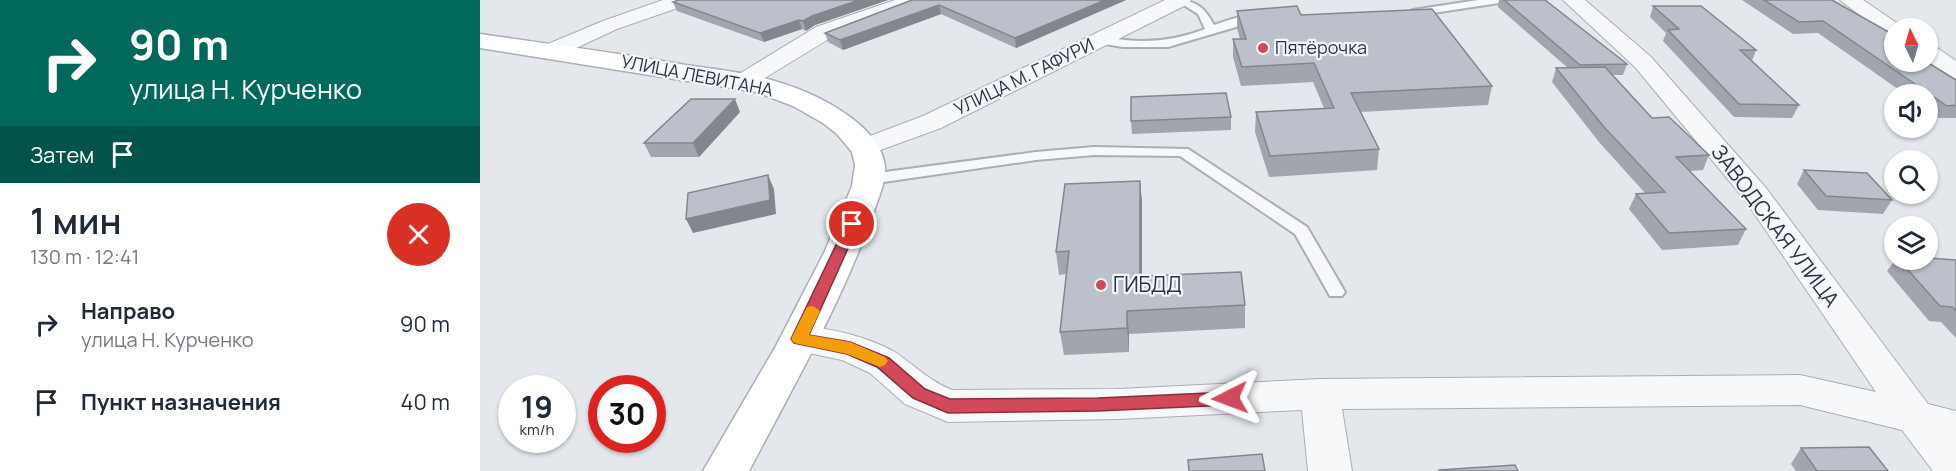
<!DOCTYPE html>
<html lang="ru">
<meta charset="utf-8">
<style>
:root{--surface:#fff;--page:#f6f6f7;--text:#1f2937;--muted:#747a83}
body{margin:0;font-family:Manrope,sans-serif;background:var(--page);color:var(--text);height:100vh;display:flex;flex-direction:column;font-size:22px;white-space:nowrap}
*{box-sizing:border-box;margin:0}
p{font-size:20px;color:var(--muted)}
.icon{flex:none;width:33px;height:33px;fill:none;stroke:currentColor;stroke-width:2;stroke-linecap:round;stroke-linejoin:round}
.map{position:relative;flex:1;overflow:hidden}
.sheet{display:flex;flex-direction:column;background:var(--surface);width:480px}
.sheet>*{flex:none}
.top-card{background:#00695c;color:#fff;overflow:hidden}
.needle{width:39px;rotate:355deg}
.controls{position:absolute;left:1404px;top:18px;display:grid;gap:12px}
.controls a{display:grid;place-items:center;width:54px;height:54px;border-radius:50%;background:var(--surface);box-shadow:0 2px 4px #0004;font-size:30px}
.speed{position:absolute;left:18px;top:375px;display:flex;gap:12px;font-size:30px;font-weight:700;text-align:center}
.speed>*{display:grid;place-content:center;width:78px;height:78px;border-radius:50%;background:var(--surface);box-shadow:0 2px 4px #0004;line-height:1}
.speed small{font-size:15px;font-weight:400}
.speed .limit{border:9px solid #d22;background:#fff;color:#111}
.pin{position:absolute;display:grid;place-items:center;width:51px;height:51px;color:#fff;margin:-26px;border:3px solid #fff;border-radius:50%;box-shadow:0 2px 6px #0007}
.me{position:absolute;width:66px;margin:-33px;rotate:267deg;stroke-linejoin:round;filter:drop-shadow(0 0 4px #0008)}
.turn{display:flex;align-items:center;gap:21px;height:126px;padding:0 30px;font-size:27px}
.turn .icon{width:78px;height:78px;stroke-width:2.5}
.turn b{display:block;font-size:42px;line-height:51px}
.then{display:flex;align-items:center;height:57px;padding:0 30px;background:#0003;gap:12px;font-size:22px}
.round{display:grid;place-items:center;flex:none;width:63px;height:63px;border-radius:32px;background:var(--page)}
.headline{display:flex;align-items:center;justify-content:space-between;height:102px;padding:0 30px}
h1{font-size:36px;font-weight:600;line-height:45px}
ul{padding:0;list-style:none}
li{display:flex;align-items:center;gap:18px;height:78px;padding:0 30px}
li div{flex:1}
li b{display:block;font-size:22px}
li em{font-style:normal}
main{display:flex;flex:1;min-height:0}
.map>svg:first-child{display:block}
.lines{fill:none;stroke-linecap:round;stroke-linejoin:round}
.lane-casing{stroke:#a9aeb7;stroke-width:4}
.street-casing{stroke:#a9aeb7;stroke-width:2}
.secondary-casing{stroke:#a9aeb7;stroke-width:3}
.lane{fill:#f7f8fa;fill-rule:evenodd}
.street{fill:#f7f8fa;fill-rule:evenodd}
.secondary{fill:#fff;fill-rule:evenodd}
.wall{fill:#a1a5ae}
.shaded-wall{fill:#83868d}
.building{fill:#bbc0ca;stroke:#83868d;stroke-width:1.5}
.route{fill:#d1495b;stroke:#882f3b;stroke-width:1.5}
.slow{fill:#f59e0b}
.poi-dot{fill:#d1495b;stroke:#f4f6f9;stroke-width:2}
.labels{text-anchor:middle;stroke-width:4.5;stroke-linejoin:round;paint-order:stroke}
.far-poi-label{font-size:18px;fill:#2b3445;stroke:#f4f6f9;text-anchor:start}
.far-street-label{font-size:18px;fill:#2b3445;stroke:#f4f6f9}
.street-label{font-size:21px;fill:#2b3445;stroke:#f4f6f9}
.poi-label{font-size:21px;fill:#2b3445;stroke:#f4f6f9;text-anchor:start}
</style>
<main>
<section class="sheet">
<div class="top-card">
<div class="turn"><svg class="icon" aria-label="right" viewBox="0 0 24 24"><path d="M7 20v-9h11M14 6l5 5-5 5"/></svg><div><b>90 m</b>улица Н. Курченко</div></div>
<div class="then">Затем<svg class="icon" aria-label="arrive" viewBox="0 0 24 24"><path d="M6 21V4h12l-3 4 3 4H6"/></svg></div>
</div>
<div class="headline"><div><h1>1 мин</h1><p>130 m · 12:41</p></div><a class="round" style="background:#d93025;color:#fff"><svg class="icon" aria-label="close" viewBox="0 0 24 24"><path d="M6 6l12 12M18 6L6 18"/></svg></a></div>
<ul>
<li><svg class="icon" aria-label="right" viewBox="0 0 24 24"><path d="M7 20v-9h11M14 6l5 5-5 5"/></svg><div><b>Направо</b><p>улица Н. Курченко</p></div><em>90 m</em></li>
<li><svg class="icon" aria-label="arrive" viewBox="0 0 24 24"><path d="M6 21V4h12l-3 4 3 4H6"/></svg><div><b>Пункт назначения</b></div><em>40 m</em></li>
</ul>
</section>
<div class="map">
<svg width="1476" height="471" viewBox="0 0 1476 471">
<rect width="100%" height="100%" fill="#e4e7ec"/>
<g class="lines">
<defs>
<g id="lane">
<path d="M696 0C716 0 725 8 734 25 747 21 772 10 783 19L688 47H643L619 43 613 40C621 34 635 39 645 40 673 43 699 39 725 29L718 14Z"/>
<polygon points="998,0 1024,0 1019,3 933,16 928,13 933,10"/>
<polygon points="614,147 708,149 827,227 865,292 862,296 850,296 815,234 700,156 614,155 556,160 390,184 382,179 390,174 556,152"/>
</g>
<g id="street">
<polygon points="183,0 212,0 209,4 137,29 79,56 71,58 63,56 60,51 63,46 123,21"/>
<polygon points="415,0 444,0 441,4 352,37 270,87 262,89 254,87 250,82 254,77 336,27"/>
<polygon points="685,0 711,0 708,4 461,128 384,156 374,154 370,148 374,142 443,116"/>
<path d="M1083 0H1105L1171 57 1286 188 1448 404 1476 411V471H1453L1422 430 1320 405 862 409 872 471H828L822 410 638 419 468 422 425 404 390 373 362 360 306 348 301 339 306 330C335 321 393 338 418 354 436 367 450 381 472 390L638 389 840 379 1320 375 1396 392 1265 200 1155 67Z"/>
<polygon points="1360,0 1383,0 1424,28 1414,28 1414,36 1406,35"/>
<polygon points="1448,45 1456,47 1476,61 1476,79 1468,77 1446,62"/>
</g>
<path id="secondary" d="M0 34C69 44 138 53 206 65 239 70 272 73 304 84 339 95 400 125 405 166 406 182 398 199 393 214 361 304 313 387 269 471H223L296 346 344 253 372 186 375 165 372 152 357 134 343 123 313 106 276 92 0 48Z"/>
</defs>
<use href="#lane" class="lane-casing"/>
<use href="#street" class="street-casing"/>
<use href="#secondary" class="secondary-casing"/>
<use href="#lane" class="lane"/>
<use href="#street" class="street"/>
<use href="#secondary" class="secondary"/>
</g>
<g class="wall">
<polygon points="408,0 335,25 326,31 322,29 284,42 197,11 193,2"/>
<polygon points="432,0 646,0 536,48 461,14 363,50 348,42 345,33"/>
<polygon points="1019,0 1065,0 1147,64 1143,75 1133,75 1172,118 1229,155 1223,170 1210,171 1266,229 1258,245 1182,250 1149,209 1156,194 1165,193 1119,142 1072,82 1076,68 1088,68 1018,7"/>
<polygon points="1262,0 1352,0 1414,35 1414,62 1476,80 1476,118 1459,118 1448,110 1448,94 1425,94 1338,33 1313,34"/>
<polygon points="1173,6 1276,50 1272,61 1319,105 1312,118 1254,117 1183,41 1186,33 1170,17"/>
<polygon points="757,11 821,15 1012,86 1008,105 881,112 899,149 897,170 789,177 775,132 776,112 844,108 833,82 761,86 753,57 753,39 760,39 757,28"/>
<polygon points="260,112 219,157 171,157 164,143"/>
<polygon points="751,117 751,130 652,134 651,121"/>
<polygon points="1324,170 1412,200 1403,214 1338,210 1317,184"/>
<polygon points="660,181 662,203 662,276 765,305 765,328 649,334 649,352 584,355 580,332 586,274 579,275 576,252"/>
<polygon points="1415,260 1476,260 1476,338 1461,322 1449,321 1407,271"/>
<polygon points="1321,448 1408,471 1316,471 1311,464"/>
</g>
<g class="shaded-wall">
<polygon points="379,0 408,0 335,25 326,31 323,21 332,16"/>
<polygon points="625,0 646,0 536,48 535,38"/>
<polygon points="459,5 461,14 363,50 360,40"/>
<polygon points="319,20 322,29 284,42 280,33"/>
<polygon points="255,99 260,112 219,157 213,143"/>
<polygon points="288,175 294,189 296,214 213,233 206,219"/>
<polygon points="660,181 662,203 662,299 660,276"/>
<polygon points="647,311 649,334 649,352 647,328"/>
</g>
<g class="building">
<polygon points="198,0 379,0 332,16 323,21 319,20 280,33 193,2"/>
<polygon points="432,0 625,0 535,38 459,5 360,40 345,33"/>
<polygon points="1024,0 1065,0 1147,64 1100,65"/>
<polygon points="1284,0 1352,0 1414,35 1414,39 1413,39 1414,41 1414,62 1447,62 1476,80 1476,105 1467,106 1343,21 1319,22"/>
<polygon points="817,6 821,15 952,9 1012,86 871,93 899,149 790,156 776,112 854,108 834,63 762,67 753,39 766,39 757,11"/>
<polygon points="1173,6 1221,6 1276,50 1260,50 1319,105 1259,104 1188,30 1199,29"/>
<polygon points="1125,67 1172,118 1189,117 1229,155 1196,157 1266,229 1189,233 1156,194 1185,192 1124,127 1076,68"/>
<polygon points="746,93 751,117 651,121 651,97"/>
<polygon points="211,99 255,99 213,143 164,143"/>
<polygon points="1324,170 1387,173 1412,200 1346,196"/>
<polygon points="288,175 290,200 206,219 208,193"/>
<polygon points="660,181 660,276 761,272 765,305 647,311 647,328 580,332 589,251 576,252 585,184"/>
<polygon points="1448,258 1476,260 1476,311 1472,307 1460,306 1419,260 1448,260"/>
<polygon points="1389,447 1408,471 1337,471 1321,448"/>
<polygon points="782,454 785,471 709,471 708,460"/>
<polygon points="1035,465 1038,471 959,471 959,470"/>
</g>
<polygon class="route" points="372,219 379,224 329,335 370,342 409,358 445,389 470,399 618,398 750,392 756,393 759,398 756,403 750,405 618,411 468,413 433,398 397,367 367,354 314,343 311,339 366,224"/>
<polygon class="slow" points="333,306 340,311 329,335 370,342 405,357 408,361 405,365 400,367 367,354 314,343 311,339 327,307"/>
<g class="poi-dot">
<circle cx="783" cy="48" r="6"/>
<circle cx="621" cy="285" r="6"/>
</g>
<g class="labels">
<g class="far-poi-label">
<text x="795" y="54">Пятёрочка</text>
</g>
<g class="far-street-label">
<text transform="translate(217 76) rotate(11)" y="6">УЛИЦА ЛЕВИТАНА</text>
<text transform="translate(544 77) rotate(-26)" y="6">УЛИЦА М. ГАФУРИ</text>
</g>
<g class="street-label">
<text transform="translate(1295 226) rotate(53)" y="7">ЗАВОДСКАЯ УЛИЦА</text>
</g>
<g class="poi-label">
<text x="633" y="292">ГИБДД</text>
</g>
</g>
</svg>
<div class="controls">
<a><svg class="needle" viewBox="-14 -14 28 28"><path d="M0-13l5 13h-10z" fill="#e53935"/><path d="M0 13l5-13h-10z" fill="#747a83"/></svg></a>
<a><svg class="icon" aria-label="sound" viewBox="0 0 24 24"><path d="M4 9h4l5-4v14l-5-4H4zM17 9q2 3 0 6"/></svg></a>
<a><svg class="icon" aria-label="search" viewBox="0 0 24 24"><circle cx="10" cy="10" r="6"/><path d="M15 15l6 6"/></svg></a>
<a><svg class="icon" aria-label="layers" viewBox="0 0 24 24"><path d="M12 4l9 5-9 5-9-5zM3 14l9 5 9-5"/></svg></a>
</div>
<div class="speed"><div>19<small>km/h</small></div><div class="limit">30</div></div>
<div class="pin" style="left:372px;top:224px;background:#d93025"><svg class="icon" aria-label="arrive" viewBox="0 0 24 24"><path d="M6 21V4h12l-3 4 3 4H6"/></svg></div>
<svg class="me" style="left:750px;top:398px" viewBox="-20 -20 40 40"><path d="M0-17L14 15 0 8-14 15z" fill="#d1495b" stroke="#fff" stroke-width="4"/></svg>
</div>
</main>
